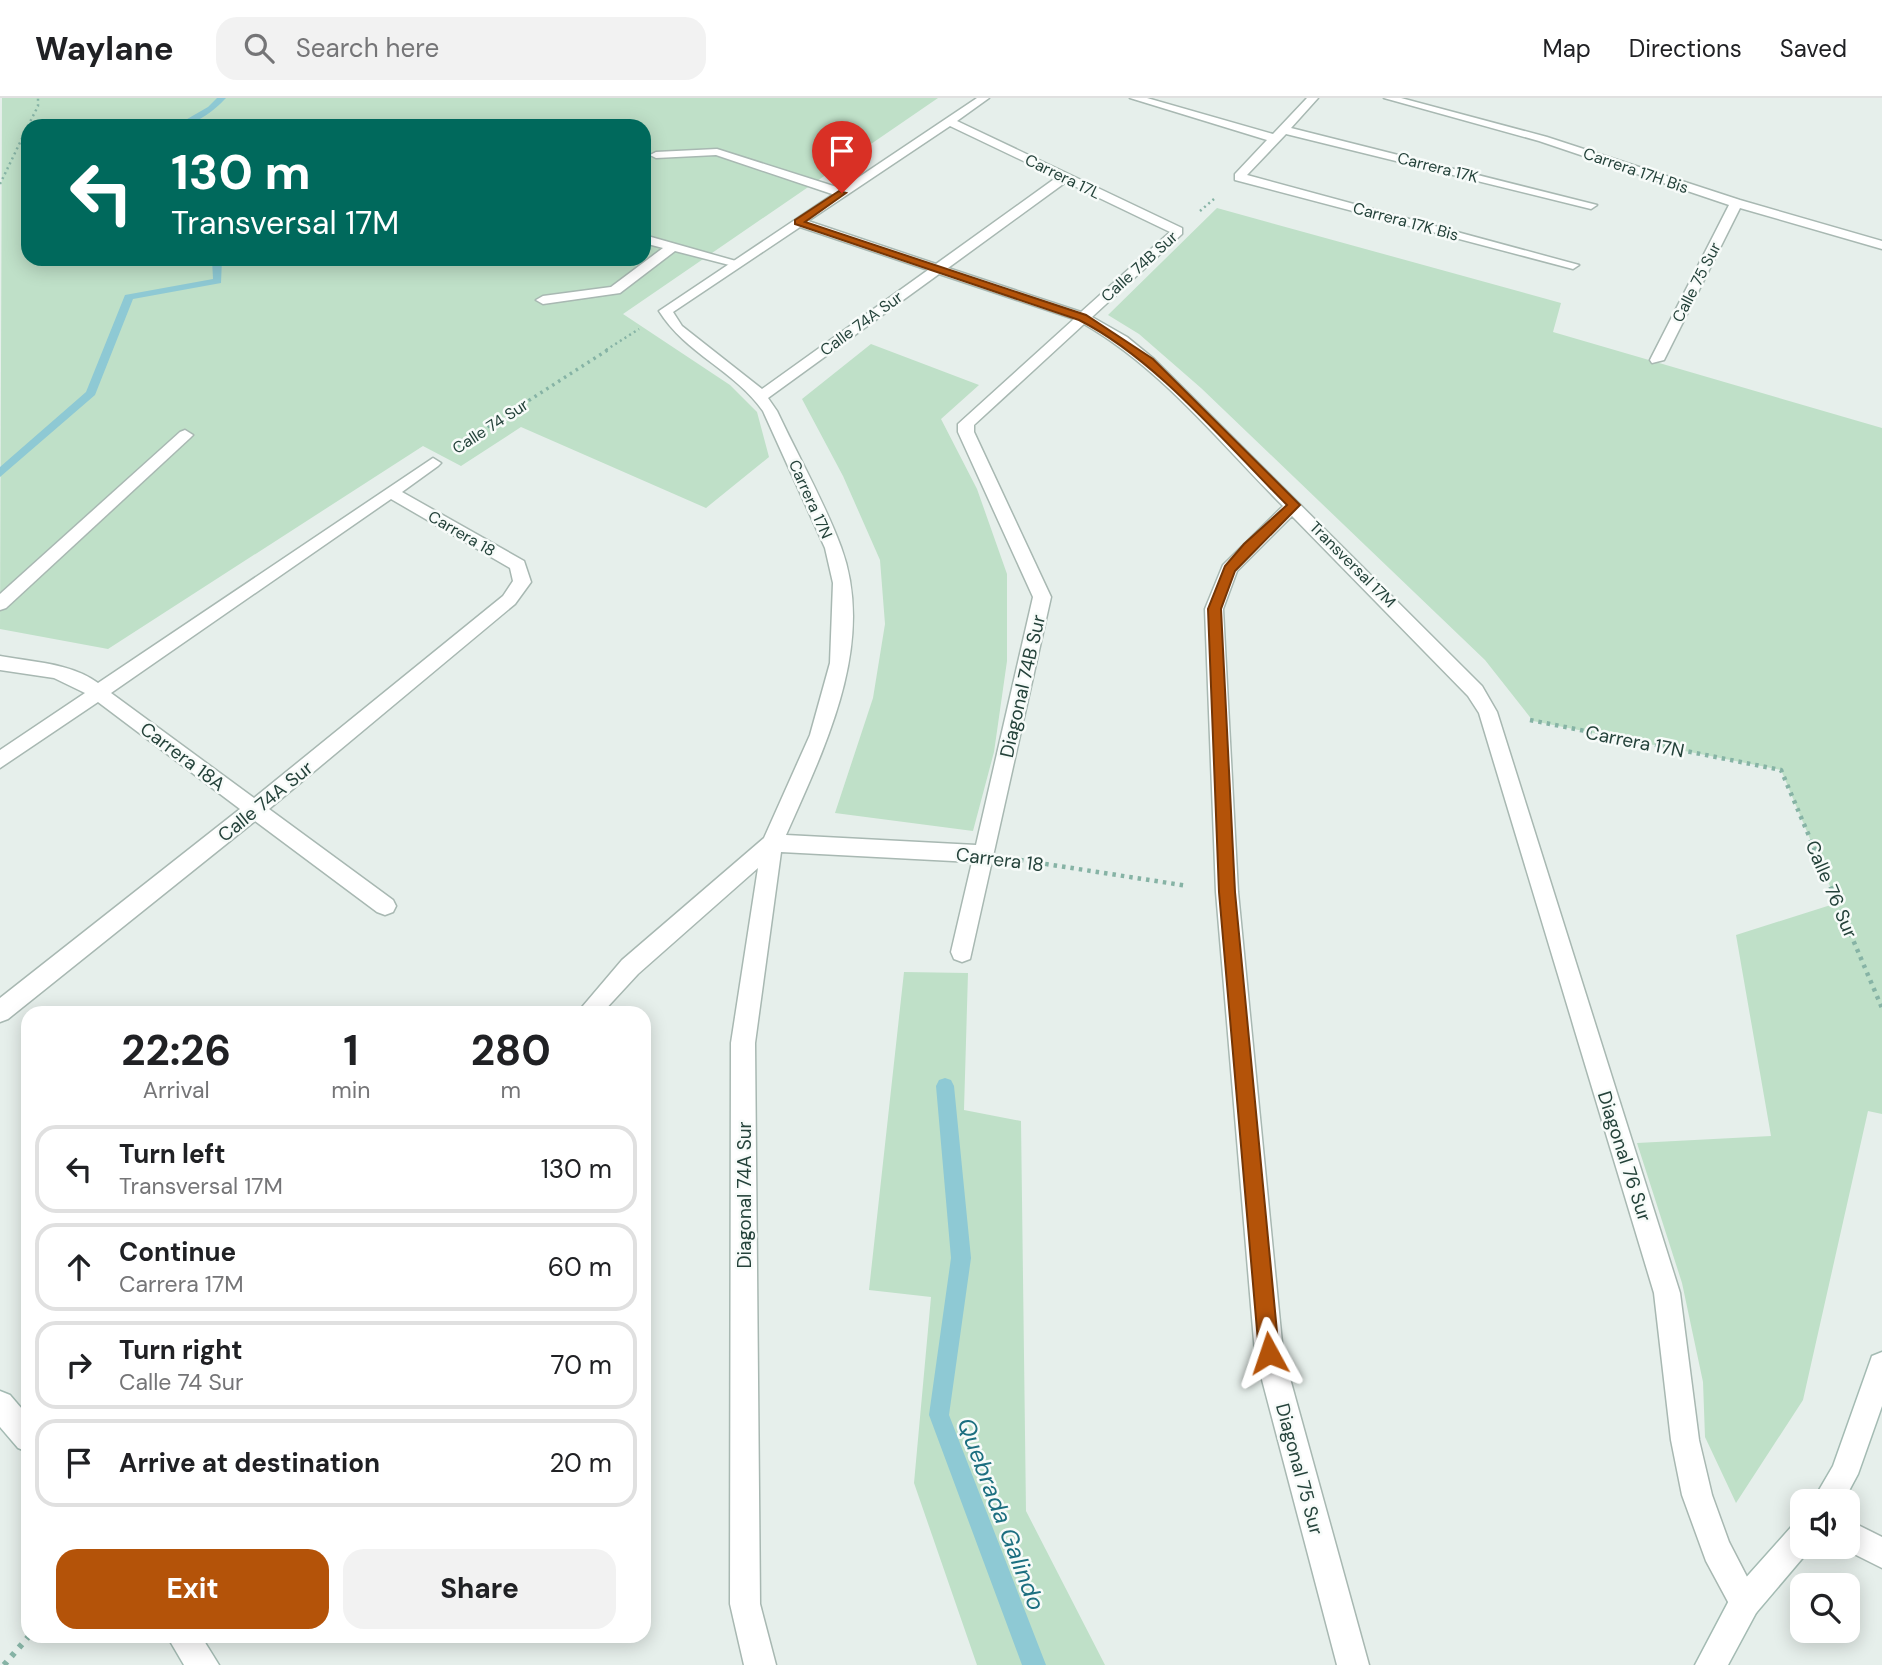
<!DOCTYPE html>
<style>
:root{--surface:#fff;--page:#f2f2f2;--text:#202124;--muted:#757577;--line:#e0e0e0;--accent:#b45309}
body{margin:0;font-family:"DM Sans",sans-serif;background:var(--page);color:var(--text);height:100vh;display:flex;flex-direction:column;font-size:26px;white-space:nowrap}
*{box-sizing:border-box;margin:0}
p{font-size:23px;color:var(--muted)}
.icon{flex:none;width:38px;height:38px;fill:none;stroke:currentColor;stroke-width:2;stroke-linecap:round;stroke-linejoin:round}
.map{position:relative;flex:1;overflow:hidden}
.sheet{position:absolute;left:21px;top:908px;width:630px;height:637px;display:flex;flex-direction:column;background:var(--surface);border-radius:21px;box-shadow:0 4px 18px #0003}
.sheet>*{flex:none}
.hud{position:absolute;left:21px;top:21px;width:630px;height:147px;border-radius:21px;box-shadow:0 4px 18px #0003;background:#00695c;color:#fff;overflow:hidden}
.fabs{position:absolute;left:1790px;top:1391px;display:grid;gap:14px}
.fabs a{display:grid;place-items:center;width:70px;height:70px;border-radius:14px;background:var(--surface);box-shadow:0 4px 18px #0003;font-size:35px}
.pin{position:absolute;display:grid;place-items:center;width:60px;height:60px;color:#fff;margin:-72px -30px;border-radius:50% 50% 50% 0;rotate:-45deg;box-shadow:0 0 7px #0007}
.pin .icon{rotate:45deg}
.me{position:absolute;width:77px;margin:-38px;rotate:355deg;stroke-linejoin:round;filter:drop-shadow(0 0 5px #0008)}
.turn{display:flex;align-items:center;gap:24px;height:147px;padding:0 35px;font-size:32px}
.turn .icon{width:91px;height:91px;stroke-width:2.5}
.turn b{display:block;font-size:49px;line-height:60px}
.eta{display:flex;justify-content:space-evenly;align-items:center;height:119px;text-align:center}
.eta b{font-size:42px;font-weight:700;line-height:49px}
.cta{display:flex;gap:14px;margin-top:auto;padding:14px 35px}
.cta a{flex:1;height:80px;border-radius:21px;background:var(--accent);color:#fff;font-size:28px;font-weight:700;line-height:80px;text-align:center}
.cta a+a{background:var(--page);color:var(--text)}
ul{padding:0;list-style:none}
li{display:flex;align-items:center;gap:21px;height:88px;margin:0 14px 10px;padding:0 21px;border:4px solid var(--line);border-radius:21px}
li div{flex:1}
li b{display:block;font-size:26px}
li em{font-style:normal}
header{display:flex;align-items:center;gap:42px;box-sizing:border-box;height:98px;padding:0 35px;background:var(--surface);border-bottom:2px solid var(--line)}
header strong{font-size:33px}
nav{display:flex;gap:38px;margin-inline-start:auto;font-size:24px}
.search{width:490px;height:63px;background:var(--page);display:flex;align-items:center;gap:18px;box-sizing:border-box;padding:0 24px;border-radius:21px;color:var(--muted);font-size:26px}
.map>svg:first-child{display:block}
.green{fill:#bfe0c8;fill-rule:evenodd}
.lines{fill:none;stroke-linecap:round;stroke-linejoin:round}
.stream{fill:#8ec9d4;fill-rule:evenodd}
.lane-casing{stroke:#a8b8b2;stroke-width:3}
.street-casing{stroke:#a8b8b2;stroke-width:3}
.secondary-casing{stroke:#a4bbb3;stroke-width:3}
.path-far3{stroke:#86b3a5;stroke-width:2.5;stroke-dasharray:2 3.5;stroke-linecap:butt}
.path-far2{stroke:#86b3a5;stroke-width:3.5;stroke-dasharray:2.5 4.5;stroke-linecap:butt}
.path-far1{stroke:#86b3a5;stroke-width:4.5;stroke-dasharray:3.5 5;stroke-linecap:butt}
.path{stroke:#86b3a5;stroke-width:6;stroke-dasharray:4.5 7;stroke-linecap:butt}
.lane{fill:#fff;fill-rule:evenodd}
.street{fill:#fff;fill-rule:evenodd}
.secondary{fill:#fff;fill-rule:evenodd}
.route{fill:#b45309;stroke:#753606;stroke-width:2}
.labels{text-anchor:middle;stroke-width:5;stroke-linejoin:round;paint-order:stroke}
.far-street-label{font-size:16px;fill:#24423a;stroke:#f7fbf9}
.street-label{font-size:19px;fill:#24423a;stroke:#f7fbf9}
.near-water-label{font-size:24px;font-style:italic;fill:#1c6f80;stroke:#f7fbf9}
</style>
<header>
<strong>Waylane</strong>
<div class="search"><svg class="icon" aria-label="search" viewBox="0 0 24 24"><circle cx="10" cy="10" r="6"/><path d="M15 15l6 6"/></svg>Search here</div>
<nav><a>Map</a><a>Directions</a><a>Saved</a></nav>
</header>
<div class="map">
<svg width="1882" height="1567" viewBox="0 0 1882 1567">
<rect width="100%" height="100%" fill="#e6efeb"/>
<g class="green">
<path d="M2 0H938L623 216 730 287 757 314 769 359 706 410 521 329 461 368 423 348 108 551 0 531ZM28 28H644V161H28Z"/>
<polygon points="1217,110 1561,205 1553,234 1882,330 1882,1016 1868,1013 1803,1302 1736,1405 1705,1339 1703,1284 1682,1185 1637,1045 1771,1038 1736,837 1837,805 1781,672 1533,623 1485,562 1201,290 1139,236 1108,217"/>
<polygon points="871,246 979,287 941,321 977,391 1007,476 1007,563 994,654 973,733 835,715 873,600 885,526 880,462 843,378 802,301"/>
<polygon points="904,874 968,875 964,1012 1021,1023 1026,1413 1105,1567 977,1567 914,1385 931,1199 869,1192"/>
</g>
<g class="lines">
<g class="stream">
<path d="M217 0H226C213 14 194 28 175 28L208 9Z"/>
<polygon points="212,161 222,161 221,185 133,201 95,297 0,379 0,369 86,294 125,197 213,181"/>
<polygon points="945,980 951,982 954,988 971,1160 949,1317 1046,1567 1022,1567 929,1317 951,1160 936,988 939,982"/>
</g>
<defs>
<g id="lane">
<polygon points="717,51 846,92 848,95 838,98 716,57 656,60 650,57 656,54"/>
<polygon points="644,137 743,165 737,169 675,153 620,195 543,206 536,202 543,198 611,189 663,150 644,145"/>
<polygon points="185,332 193,337 190,340 6,510 0,512 0,496 180,334"/>
</g>
<g id="street">
<path d="M977 0H989L957 23 1182 130V136L1092 219 1127 239 1154 261 1482 588 1497 614 1680 1195 1699 1342 1712 1397 1729 1444 1760 1504 1756 1515 1745 1519 1734 1515 1706 1463 1682 1397 1671 1342 1654 1195 1479 615 1468 598 1292 418 1237 473 1223 511 1238 794 1283 1255 1369 1567H1337L1255 1255 1216 794 1205 511 1223 467 1283 408C1220 345 1162 271 1084 226L974 327V334L1051 499 970 861 962 864 954 861 951 854 972 764 781 754 755 945 760 1506 776 1567H744L730 1506 731 945 758 770 638 876 602 915H577L622 862 764 740 810 637 830 565 833 485 825 450 763 313C735 273 685 255 659 213ZM950 28 1057 79 936 166 808 123ZM1066 84 1170 134 1081 214 948 170ZM800 129 928 172 762 291 682 228 673 214ZM939 176 1074 221 958 326V334L1033 499 976 747 786 737C824 651 877 546 841 449 824 403 798 358 777 313L768 300Z"/>
<polygon points="1130,0 1147,0 1273,36 1307,0 1318,0 1291,30 1597,107 1591,111 1286,36 1247,77 1579,167 1573,171 1235,82 1235,76 1267,42"/>
<polygon points="1384,0 1401,0 1547,39 1740,102 1882,143 1882,151 1740,110 1664,262 1652,265 1650,262 1729,107 1539,43"/>
<path d="M433 360 441 365 438 368 402 394 524 463 531 484 515 506 269 711 393 802 396 808 393 814 385 817 377 814 255 723 8 921 0 924V900L240 711 98 604 0 670V652L85 595 54 580 0 572V558C32 564 71 565 98 585ZM391 401 510 470 513 483 503 498 254 700 111 595Z"/>
<polygon points="1848,1422 1882,1439 1882,1470 1840,1449 1848,1449"/>
</g>
<g id="secondary">
<polygon points="1882,1254 1882,1308 1858,1376 1843,1404 1812,1404 1833,1368 1872,1258"/>
<polygon points="0,1293 10,1297 28,1318 28,1354 18,1350 0,1329"/>
<polygon points="1802,1423 1802,1449 1812,1449 1756,1515 1728,1567 1695,1567 1734,1493 1792,1428"/>
<polygon points="167,1538 201,1538 219,1567 184,1567"/>
</g>
</defs>
<use href="#lane" class="lane-casing"/>
<use href="#street" class="street-casing"/>
<use href="#secondary" class="secondary-casing"/>
<g class="path-far3">
<polyline points="28,28 38,8 38,0"/>
<polyline points="0,86 28,28"/>
<polyline points="1200,113 1214,101"/>
<polyline points="606,252 639,231"/>
</g>
<polyline class="path-far2" points="458,348 609,251"/>
<g class="path-far1">
<polyline points="1530,622 1781,672 1882,910"/>
<polyline points="1020,762 1188,788"/>
</g>
<polyline class="path" points="4,1567 29,1538"/>
<use href="#lane" class="lane"/>
<use href="#street" class="street"/>
<use href="#secondary" class="secondary"/>
</g>
<path class="route" d="M839 93 846 95 805 124 1086 217 1153 261 1300 407 1235 473 1221 511 1235 794 1279 1255 1276 1262 1269 1265 1262 1262 1259 1255 1219 794 1208 511 1225 468 1244 446 1287 407C1225 345 1156 261 1079 222L795 126V122Z"/>
<g class="labels">
<g class="far-street-label">
<text transform="translate(1438 69) rotate(14)" y="6">Carrera 17K</text>
<text transform="translate(1636 72) rotate(19)" y="6">Carrera 17H Bis</text>
<text transform="translate(1063 78) rotate(26)" y="6">Carrera 17L</text>
<text transform="translate(1406 123) rotate(15)" y="6">Carrera 17K Bis</text>
<text transform="translate(1139 168) rotate(-42)" y="6">Calle 74B Sur</text>
<text transform="translate(1696 184) rotate(-63)" y="6">Calle 75 Sur</text>
<text transform="translate(861 225) rotate(-36)" y="6">Calle 74A Sur</text>
<text transform="translate(490 328) rotate(-33)" y="6">Calle 74 Sur</text>
<text transform="translate(811 401) rotate(66)" y="6">Carrera 17N</text>
<text transform="translate(462 435) rotate(30)" y="6">Carrera 18</text>
<text transform="translate(1353 466) rotate(45)" y="6">Transversal 17M</text>
</g>
<g class="street-label">
<text transform="translate(1022 588) rotate(-77)" y="7">Diagonal 74B Sur</text>
<text transform="translate(1635 643) rotate(11)" y="7">Carrera 17N</text>
<text transform="translate(183 658) rotate(37)" y="7">Carrera 18A</text>
<text transform="translate(265 703) rotate(-39)" y="7">Calle 74A Sur</text>
<text transform="translate(1000 761) rotate(7)" y="7">Carrera 18</text>
<text transform="translate(1832 791) rotate(67)" y="7">Calle 76 Sur</text>
<text transform="translate(1625 1058) rotate(72)" y="7">Diagonal 76 Sur</text>
<text transform="translate(744 1097) rotate(-90)" y="7">Diagonal 74A Sur</text>
<text transform="translate(1300 1371) rotate(75)" y="7">Diagonal 75 Sur</text>
</g>
<g class="near-water-label">
<text transform="translate(1001 1416) rotate(69)" y="8">Quebrada Galindo</text>
</g>
</g>
</svg>
<div class="fabs">
<a><svg class="icon" aria-label="sound" viewBox="0 0 24 24"><path d="M4 9h4l5-4v14l-5-4H4zM17 9q2 3 0 6"/></svg></a>
<a><svg class="icon" aria-label="search" viewBox="0 0 24 24"><circle cx="10" cy="10" r="6"/><path d="M15 15l6 6"/></svg></a>
</div>
<div class="pin" style="left:842px;top:95px;background:#d93025"><svg class="icon" aria-label="arrive" viewBox="0 0 24 24"><path d="M6 21V4h12l-3 4 3 4H6"/></svg></div>
<svg class="me" style="left:1269px;top:1255px" viewBox="-20 -20 40 40"><path d="M0-17L14 15 0 8-14 15z" fill="#b45309" stroke="#fff" stroke-width="4"/></svg>
<div class="hud">
<div class="turn"><svg class="icon" aria-label="left" viewBox="0 0 24 24"><path d="M17 20v-9H6M10 6l-5 5 5 5"/></svg><div><b>130 m</b>Transversal 17M</div></div>
</div>
<section class="sheet">
<div class="eta">
<div><b>22:26</b><p>Arrival</p></div>
<div><b>1</b><p>min</p></div>
<div><b>280</b><p>m</p></div>
</div>
<ul>
<li><svg class="icon" aria-label="left" viewBox="0 0 24 24"><path d="M17 20v-9H6M10 6l-5 5 5 5"/></svg><div><b>Turn left</b><p>Transversal 17M</p></div><em>130 m</em></li>
<li><svg class="icon" aria-label="ahead" viewBox="0 0 24 24"><path d="M12 20V5M6 11l6-6 6 6"/></svg><div><b>Continue</b><p>Carrera 17M</p></div><em>60 m</em></li>
<li><svg class="icon" aria-label="right" viewBox="0 0 24 24"><path d="M7 20v-9h11M14 6l5 5-5 5"/></svg><div><b>Turn right</b><p>Calle 74 Sur</p></div><em>70 m</em></li>
<li><svg class="icon" aria-label="arrive" viewBox="0 0 24 24"><path d="M6 21V4h12l-3 4 3 4H6"/></svg><div><b>Arrive at destination</b></div><em>20 m</em></li>
</ul>
<div class="cta"><a>Exit</a><a>Share</a></div>
</section>
</div>
